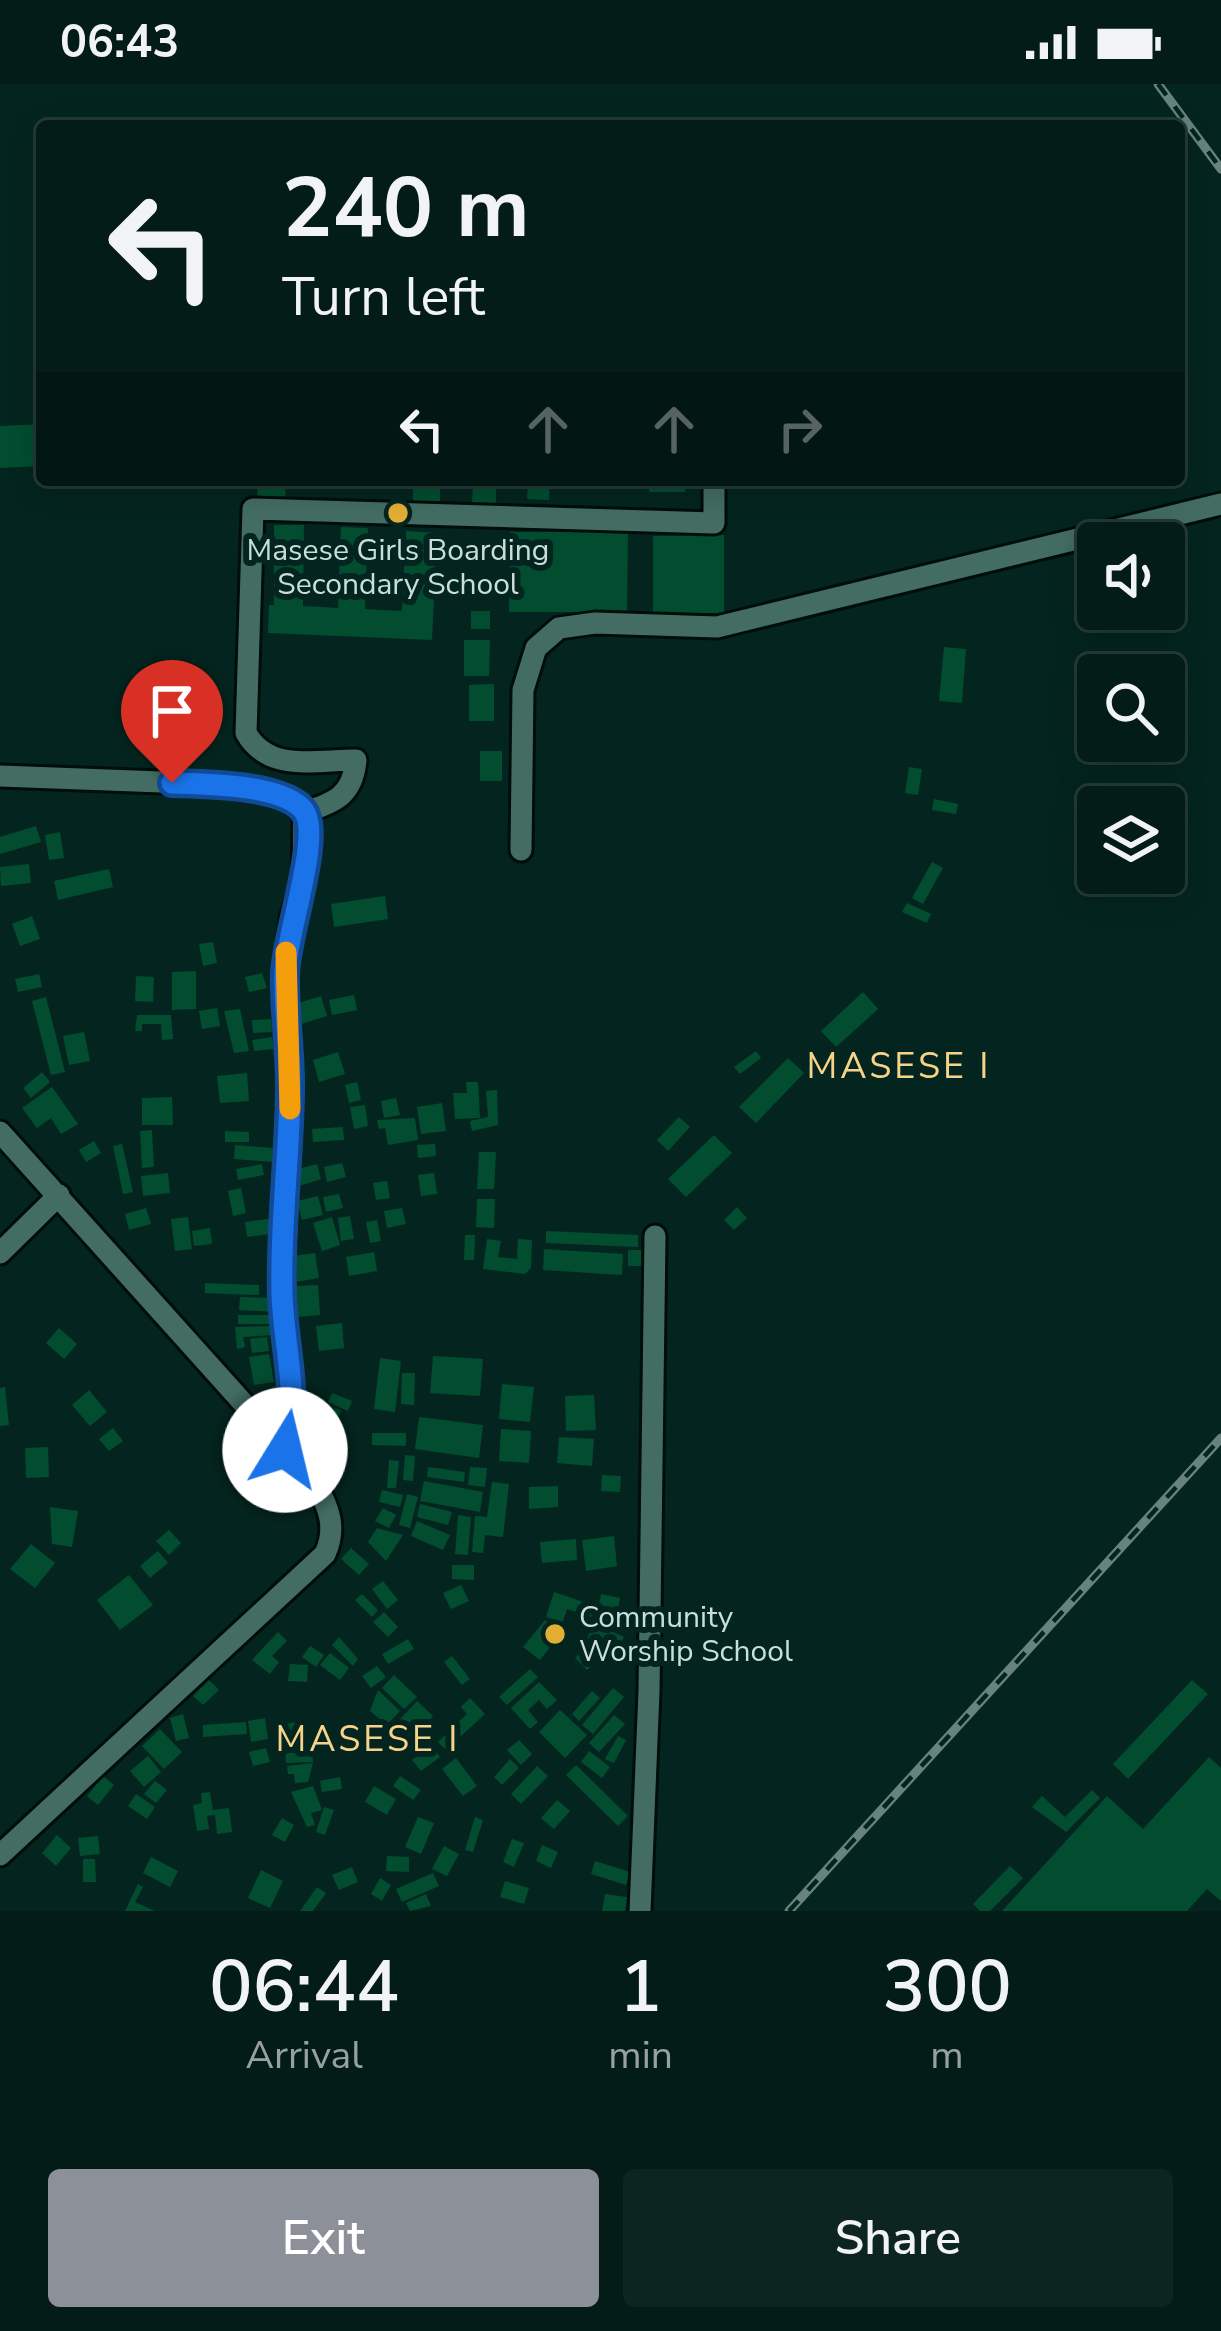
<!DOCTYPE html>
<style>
:root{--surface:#031c17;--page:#0d2520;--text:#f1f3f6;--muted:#97a1a1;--line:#243a36;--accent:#8c9099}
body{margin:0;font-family:"Nunito Sans",sans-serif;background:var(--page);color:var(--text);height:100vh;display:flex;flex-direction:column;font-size:45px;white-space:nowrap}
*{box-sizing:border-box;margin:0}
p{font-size:39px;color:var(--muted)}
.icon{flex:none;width:66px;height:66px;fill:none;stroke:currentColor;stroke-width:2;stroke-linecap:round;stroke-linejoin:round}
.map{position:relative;height:1827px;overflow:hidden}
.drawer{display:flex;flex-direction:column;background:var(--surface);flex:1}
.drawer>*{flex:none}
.top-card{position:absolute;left:36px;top:36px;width:1149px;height:366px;border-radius:12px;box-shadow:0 6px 30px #0003,0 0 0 3px var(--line);background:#031c17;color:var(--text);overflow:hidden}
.controls{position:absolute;left:1077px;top:438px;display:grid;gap:24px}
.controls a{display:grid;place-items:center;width:108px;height:108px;border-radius:12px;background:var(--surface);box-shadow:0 6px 30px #0003,0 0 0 3px var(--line);font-size:60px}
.pin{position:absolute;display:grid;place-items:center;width:102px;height:102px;color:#fff;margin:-123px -51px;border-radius:50% 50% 50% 0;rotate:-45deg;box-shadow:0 0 12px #0007}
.pin .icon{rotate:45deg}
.me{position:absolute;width:132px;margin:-66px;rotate:9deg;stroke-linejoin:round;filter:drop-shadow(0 0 9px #0008)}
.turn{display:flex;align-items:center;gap:42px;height:252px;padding:0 48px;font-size:54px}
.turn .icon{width:156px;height:156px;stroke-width:2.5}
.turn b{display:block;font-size:84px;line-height:102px}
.lanes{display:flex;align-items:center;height:114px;padding:0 48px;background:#0003;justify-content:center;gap:60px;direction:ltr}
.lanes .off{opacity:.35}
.eta{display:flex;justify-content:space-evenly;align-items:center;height:204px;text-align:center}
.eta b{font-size:72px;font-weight:600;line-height:84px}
.button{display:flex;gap:24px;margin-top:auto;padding:24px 48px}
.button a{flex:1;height:138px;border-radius:12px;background:var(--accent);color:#fff;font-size:48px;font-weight:600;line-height:138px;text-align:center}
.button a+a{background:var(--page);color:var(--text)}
.status{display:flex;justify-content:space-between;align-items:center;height:84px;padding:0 60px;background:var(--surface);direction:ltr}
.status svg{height:33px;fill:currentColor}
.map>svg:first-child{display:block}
.building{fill:#024d2f}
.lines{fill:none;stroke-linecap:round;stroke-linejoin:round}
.minor-casing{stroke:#000d09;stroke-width:27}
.minor{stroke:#436d63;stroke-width:21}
.rail-casing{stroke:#68837d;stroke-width:9}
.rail{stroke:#04251f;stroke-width:4.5;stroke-dasharray:14;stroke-linecap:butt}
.route-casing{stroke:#114b97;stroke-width:30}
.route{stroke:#1a73e8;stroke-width:21}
.slow{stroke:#f59e0b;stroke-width:21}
.poi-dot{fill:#e2af34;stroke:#04251f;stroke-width:4.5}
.labels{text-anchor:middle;stroke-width:12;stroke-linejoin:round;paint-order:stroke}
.poi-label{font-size:30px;fill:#c8ded8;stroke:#04251f}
.quarter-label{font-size:36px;letter-spacing:3px;fill:#f7d38a;stroke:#04251f}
</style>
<div class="status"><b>06:43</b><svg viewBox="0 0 49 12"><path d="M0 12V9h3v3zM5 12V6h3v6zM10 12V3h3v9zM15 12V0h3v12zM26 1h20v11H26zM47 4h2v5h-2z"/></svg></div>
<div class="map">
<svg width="1221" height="1827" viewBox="0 0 1221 1827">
<rect width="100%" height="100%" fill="#04251f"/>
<g class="building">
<polygon points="42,340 42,382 0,384 0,342"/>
<polygon points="258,396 286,396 285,419 257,418"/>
<rect x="413" y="396" width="27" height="26"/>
<polygon points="473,396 496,396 496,421 472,420"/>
<polygon points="528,396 550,396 549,416 527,415"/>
<rect x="649" y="396" width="36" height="12"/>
<polygon points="274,441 304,441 303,522 338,524 341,443 368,444 365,525 402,527 406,447 437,449 432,556 268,549 269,521 274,521"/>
<polygon points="510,448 628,448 627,528 509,528"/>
<polygon points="724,451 724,529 653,529 653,452"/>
<rect x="471" y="527" width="19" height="18"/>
<polygon points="464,556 490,556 489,592 464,592"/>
<polygon points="944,563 966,565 962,619 939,617"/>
<polygon points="494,600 494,637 469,637 469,601"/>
<rect x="480" y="667" width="22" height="30"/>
<polygon points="909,683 922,685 918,711 905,709"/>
<polygon points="934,715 958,720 956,730 932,726"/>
<polygon points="36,742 41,758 0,770 0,753"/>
<polygon points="60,748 64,774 49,776 45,751"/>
<polygon points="932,778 943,784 923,820 912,814"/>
<polygon points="29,780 31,799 1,802 0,783"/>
<polygon points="109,785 113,803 58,816 54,797"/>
<polygon points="385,812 388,835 334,843 331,820"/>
<polygon points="907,819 931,830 927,839 902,828"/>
<polygon points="32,832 40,855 20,862 12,840"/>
<polygon points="213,858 217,879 203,882 199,860"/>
<polygon points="196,887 196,925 172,926 172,888"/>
<polygon points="262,889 267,904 249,908 245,893"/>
<polygon points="39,890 42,903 18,908 15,895"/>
<polygon points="136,892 154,893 153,918 135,917"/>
<polygon points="863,908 878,925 836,963 821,947"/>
<polygon points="354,911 357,926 332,931 329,916"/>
<polygon points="321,912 327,932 298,941 292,921"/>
<polygon points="46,913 65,988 51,991 32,917"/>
<polygon points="217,924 220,942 202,945 199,927"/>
<polygon points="240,925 249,967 234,969 224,927"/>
<polygon points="137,931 171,931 173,955 162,956 161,940 142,940 142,947 135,947"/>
<polygon points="271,935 272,948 253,949 252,936"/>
<polygon points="84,948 90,977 69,981 63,952"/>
<polygon points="272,953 274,965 254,967 252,956"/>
<polygon points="756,967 761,974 740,990 734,983"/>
<polygon points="338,968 345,990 319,998 313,976"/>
<polygon points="788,974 804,989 756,1039 739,1023"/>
<polygon points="42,988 50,998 31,1014 23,1004"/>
<polygon points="247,989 249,1017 220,1019 217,992"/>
<polygon points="357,998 361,1016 349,1019 345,1001"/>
<polygon points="466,998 478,998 480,1034 455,1035 453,1009 467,1009"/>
<polygon points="52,1003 78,1040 61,1050 51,1034 37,1044 22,1024"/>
<polygon points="497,1006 498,1041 472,1047 470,1037 488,1033 486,1007"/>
<polygon points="172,1013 173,1041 142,1041 142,1014"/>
<polygon points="396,1014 400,1031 384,1034 381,1017"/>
<polygon points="442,1019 446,1047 421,1050 417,1023"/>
<polygon points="365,1021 368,1042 354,1045 350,1023"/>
<polygon points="679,1033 690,1043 668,1067 657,1056"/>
<polygon points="415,1034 418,1056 388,1061 385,1044 379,1045 377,1036"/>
<polygon points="343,1043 344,1056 313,1058 312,1045"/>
<polygon points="152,1046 154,1083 142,1084 140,1047"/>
<polygon points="225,1047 249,1048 249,1058 225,1058"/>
<polygon points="714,1051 732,1069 686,1113 668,1095"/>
<polygon points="94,1057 101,1069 86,1078 79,1066"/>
<polygon points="122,1060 133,1108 123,1110 113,1062"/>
<polygon points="435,1060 436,1072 418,1074 417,1061"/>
<polygon points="235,1061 273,1064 272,1078 234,1075"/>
<polygon points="479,1068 496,1068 494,1105 477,1105"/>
<polygon points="342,1079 346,1093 327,1098 324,1083"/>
<polygon points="262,1080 264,1091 238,1096 236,1085"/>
<polygon points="317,1080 321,1095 299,1102 294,1086"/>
<polygon points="168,1089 170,1109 143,1112 141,1092"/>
<polygon points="434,1089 437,1110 421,1112 418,1091"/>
<polygon points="387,1097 390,1114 376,1116 373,1099"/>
<polygon points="241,1104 246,1129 233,1132 228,1107"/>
<polygon points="339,1110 343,1124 326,1128 323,1113"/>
<polygon points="318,1112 323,1131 302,1136 297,1117"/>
<polygon points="477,1115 495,1115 494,1144 476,1143"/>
<polygon points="737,1123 747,1134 734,1146 724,1136"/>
<polygon points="146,1124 151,1140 129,1146 125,1130"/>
<polygon points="402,1124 406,1140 387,1144 384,1127"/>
<polygon points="350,1132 354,1155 341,1157 338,1134"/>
<polygon points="188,1133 192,1165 175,1167 171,1135"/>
<polygon points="332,1133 340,1161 322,1167 313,1139"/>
<polygon points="275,1134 278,1149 247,1153 245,1138"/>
<polygon points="377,1136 381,1157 370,1159 366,1138"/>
<polygon points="210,1144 212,1160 194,1162 192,1147"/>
<polygon points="546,1147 638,1151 638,1163 546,1159"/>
<polygon points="465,1151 475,1151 474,1176 464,1176"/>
<polygon points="487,1155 501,1157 498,1173 517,1175 518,1155 532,1156 531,1184 525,1190 483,1185"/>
<polygon points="544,1165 623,1170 622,1191 543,1186"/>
<rect x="628" y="1166" width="17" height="16"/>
<polygon points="374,1168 377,1187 349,1192 346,1173"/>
<polygon points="315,1169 319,1194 296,1198 292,1172"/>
<polygon points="205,1199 259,1201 259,1211 205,1209"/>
<polygon points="318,1201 320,1231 297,1233 294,1202"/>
<polygon points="240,1213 276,1214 275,1228 239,1226"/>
<rect x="238" y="1231" width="39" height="9"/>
<polygon points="342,1239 344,1264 319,1267 316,1242"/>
<polygon points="274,1242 274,1251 243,1253 245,1263 237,1265 235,1243"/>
<polygon points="59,1244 77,1260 64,1275 46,1259"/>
<polygon points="267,1253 269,1267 252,1269 250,1255"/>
<polygon points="269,1270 274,1298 254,1301 249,1273"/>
<polygon points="433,1272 483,1275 480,1312 430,1309"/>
<polygon points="380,1274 401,1277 395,1328 374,1325"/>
<polygon points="402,1289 415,1289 414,1321 401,1320"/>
<polygon points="502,1300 534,1303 530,1338 499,1335"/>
<polygon points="274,1302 288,1322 271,1333 258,1313"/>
<polygon points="5,1303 9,1341 0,1342 0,1304"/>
<polygon points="89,1306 107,1328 90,1342 72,1321"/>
<polygon points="332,1309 352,1317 348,1327 328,1318"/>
<polygon points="594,1311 596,1346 566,1347 565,1312"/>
<polygon points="302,1318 314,1318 312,1347 300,1346"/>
<polygon points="333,1324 341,1326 335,1351 327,1349"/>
<polygon points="419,1333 483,1341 479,1374 415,1365"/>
<polygon points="113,1344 123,1357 109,1367 99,1355"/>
<polygon points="501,1345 531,1347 529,1379 499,1377"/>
<polygon points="372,1349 406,1349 406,1362 372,1361"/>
<polygon points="559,1353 594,1355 592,1382 557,1379"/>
<polygon points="323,1357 330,1365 316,1379 308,1370"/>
<polygon points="48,1363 49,1393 26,1394 25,1364"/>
<polygon points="405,1371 415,1372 413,1397 403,1396"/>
<polygon points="389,1376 399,1377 396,1404 387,1404"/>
<polygon points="428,1383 465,1388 464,1398 427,1393"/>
<polygon points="470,1383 487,1384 485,1403 468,1401"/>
<polygon points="602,1391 621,1392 620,1408 601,1407"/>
<polygon points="424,1397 483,1408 480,1428 420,1417"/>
<polygon points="492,1398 509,1400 503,1453 485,1451 483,1469 472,1468 475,1432 487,1433"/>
<polygon points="558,1402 558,1423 529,1425 529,1403"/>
<polygon points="382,1406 403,1411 400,1423 379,1418"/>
<polygon points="407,1410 418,1413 410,1444 399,1441"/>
<polygon points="420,1420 452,1428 448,1441 417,1433"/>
<polygon points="50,1423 78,1427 72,1463 52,1460"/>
<polygon points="383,1424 396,1431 389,1444 375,1437"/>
<polygon points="458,1431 471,1433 468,1471 455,1470"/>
<polygon points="417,1437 450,1451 443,1466 411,1452"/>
<polygon points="377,1444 403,1451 386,1477 368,1458"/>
<polygon points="169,1446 181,1459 169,1471 156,1457"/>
<polygon points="614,1452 617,1482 586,1487 582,1456"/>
<polygon points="576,1455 577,1476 542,1479 540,1458"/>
<polygon points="31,1460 55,1479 35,1504 10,1485"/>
<polygon points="351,1464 369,1480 359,1491 341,1475"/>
<polygon points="158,1467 168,1479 150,1494 140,1482"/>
<polygon points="452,1481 474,1481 474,1496 452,1495"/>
<polygon points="129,1491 153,1521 120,1546 97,1516"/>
<polygon points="383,1497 398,1516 387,1525 372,1505"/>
<polygon points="461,1501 469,1517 451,1525 443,1509"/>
<polygon points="554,1508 595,1522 591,1533 567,1525 563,1538 546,1533"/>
<polygon points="362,1510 378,1526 372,1533 355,1516"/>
<polygon points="601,1510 620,1514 615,1539 596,1536"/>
<polygon points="384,1528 398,1543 388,1553 373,1538"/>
<polygon points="545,1536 561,1549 540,1576 523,1563"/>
<polygon points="594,1539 624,1553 617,1568 587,1555"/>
<polygon points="278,1548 287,1557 272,1572 279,1578 270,1590 252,1576"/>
<polygon points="339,1553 358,1575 353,1582 332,1561"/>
<polygon points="408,1555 414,1565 388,1580 382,1570"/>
<polygon points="310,1562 324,1571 316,1583 302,1573"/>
<polygon points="585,1564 597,1577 587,1586 575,1574"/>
<polygon points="330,1569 349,1584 340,1596 320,1581"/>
<polygon points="452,1572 470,1595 462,1601 444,1578"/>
<polygon points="290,1580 308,1581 307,1598 288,1597"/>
<polygon points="377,1582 386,1593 371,1604 362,1592"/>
<polygon points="530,1585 538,1593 507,1621 499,1613"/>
<polygon points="394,1591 417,1613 404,1625 382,1604"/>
<polygon points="209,1596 219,1606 203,1621 193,1612"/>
<polygon points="1192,1596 1208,1610 1128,1695 1113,1680"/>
<polygon points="539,1598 557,1616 547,1625 539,1616 528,1626 538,1638 530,1645 511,1624"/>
<polygon points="613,1604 624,1613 593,1650 582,1641"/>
<polygon points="378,1606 400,1627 387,1641 370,1627"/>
<polygon points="592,1607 600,1614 579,1637 572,1630"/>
<polygon points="470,1614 485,1630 446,1666 438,1658 467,1630 461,1623"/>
<polygon points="417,1617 433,1632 407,1660 391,1645"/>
<polygon points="560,1626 587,1651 565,1674 539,1648"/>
<polygon points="183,1630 189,1654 176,1657 170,1634"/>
<polygon points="614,1631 625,1640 599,1668 589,1659"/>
<polygon points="265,1634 268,1655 251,1658 248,1637"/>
<polygon points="305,1636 307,1647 284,1652 281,1641"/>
<polygon points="246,1638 247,1650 203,1653 203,1641"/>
<polygon points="160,1645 182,1668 164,1685 142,1662"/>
<polygon points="618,1652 626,1656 614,1679 605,1675"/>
<polygon points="519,1656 532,1670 521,1681 507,1666"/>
<polygon points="432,1662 440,1673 421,1687 412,1676"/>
<polygon points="266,1664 270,1678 253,1682 249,1668"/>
<polygon points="589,1667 610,1683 602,1694 581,1678"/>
<polygon points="312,1668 313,1678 286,1679 285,1669"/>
<polygon points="148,1672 161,1688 144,1703 130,1687"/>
<polygon points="1209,1673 1221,1684 1221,1817 1207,1805 1187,1827 1002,1827 1107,1712 1143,1745"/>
<polygon points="456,1674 477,1702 463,1712 442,1685"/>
<polygon points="510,1675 519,1684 502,1701 494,1693"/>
<polygon points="313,1679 308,1698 295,1699 294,1690 288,1690 287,1682"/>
<polygon points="576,1681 628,1732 618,1742 566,1691"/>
<polygon points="537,1682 548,1692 521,1720 511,1710"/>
<polygon points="103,1692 114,1701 98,1721 87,1712"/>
<polygon points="400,1692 421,1706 413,1716 393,1702"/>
<polygon points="340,1693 342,1705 322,1708 320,1697"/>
<polygon points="155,1697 167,1706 156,1719 144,1710"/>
<polygon points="313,1702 322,1726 311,1729 315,1741 307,1743 291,1708"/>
<polygon points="374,1702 396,1715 387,1731 365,1718"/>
<polygon points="1092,1706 1100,1714 1066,1748 1032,1723 1042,1712 1065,1733"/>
<polygon points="210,1708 213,1726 229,1724 232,1748 217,1750 215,1731 207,1732 209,1745 197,1747 193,1721 202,1719 201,1709"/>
<polygon points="136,1710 155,1723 147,1735 128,1722"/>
<polygon points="557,1716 570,1727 554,1745 541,1734"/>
<polygon points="324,1723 334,1726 325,1751 316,1748"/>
<polygon points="418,1733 434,1739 421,1770 405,1763"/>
<polygon points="475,1733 483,1736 473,1768 465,1766"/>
<polygon points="282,1734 294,1741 285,1758 272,1751"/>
<polygon points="57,1751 71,1764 56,1782 42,1769"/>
<polygon points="98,1752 100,1770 80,1772 78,1754"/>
<polygon points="512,1755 524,1759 514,1783 503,1778"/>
<polygon points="542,1761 558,1768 551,1784 536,1777"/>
<polygon points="444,1762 459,1770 447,1792 432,1785"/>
<polygon points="387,1772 409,1773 409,1788 386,1787"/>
<polygon points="151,1773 178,1787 170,1803 143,1789"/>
<polygon points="83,1775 95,1775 96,1798 83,1798"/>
<polygon points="595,1777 630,1788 626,1801 591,1790"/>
<polygon points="1010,1782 1023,1794 990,1827 980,1827 973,1820"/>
<polygon points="352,1783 358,1798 339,1806 332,1791"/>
<polygon points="261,1786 283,1797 270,1824 248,1814"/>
<polygon points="433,1789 439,1802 402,1818 396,1805"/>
<polygon points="380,1794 391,1801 382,1817 371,1810"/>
<polygon points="505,1797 529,1804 524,1820 500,1813"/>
<polygon points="138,1800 143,1803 135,1818 155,1827 125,1827"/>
<polygon points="317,1803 326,1809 313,1827 300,1827"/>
<polygon points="426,1810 431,1822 410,1827 406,1819"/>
<polygon points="605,1810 627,1813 625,1827 602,1827"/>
</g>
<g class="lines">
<defs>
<g id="minor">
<polyline points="0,692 215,700 282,711 304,728 303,796 291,835 284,894 290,999 282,1216 295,1328 285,1366"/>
<path d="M304 728C336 719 353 710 356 676 315 676 269 689 246 649L253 425 714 439V396"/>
<polyline points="521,766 523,606 536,564 559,544 595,539 717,543 1221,420"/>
<path d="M0 1048 315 1399C329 1423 337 1444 325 1470L0 1771"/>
<polyline points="0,1169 59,1111"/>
<polyline points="640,1827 649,1607 655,1152"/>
</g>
</defs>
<use href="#minor" class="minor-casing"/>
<use href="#minor" class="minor"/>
<defs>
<g id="rail">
<polyline points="1158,0 1221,85"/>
<polyline points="789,1827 1221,1354"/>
</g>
</defs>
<use href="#rail" class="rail-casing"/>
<use href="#rail" class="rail"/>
</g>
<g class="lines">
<defs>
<path id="route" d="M172 699C204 700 284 700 304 727 322 752 285 855 285 890 284 929 291 969 290 1009 289 1076 280 1144 282 1211 284 1266 300 1311 285 1366"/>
</defs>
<use href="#route" class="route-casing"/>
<use href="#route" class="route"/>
<polyline class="slow" points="286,868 290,1025"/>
</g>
<g class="poi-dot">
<circle cx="398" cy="429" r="12"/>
<circle cx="555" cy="1550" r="12"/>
</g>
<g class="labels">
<g class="poi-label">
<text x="398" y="476">Masese Girls Boarding<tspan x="398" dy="34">Secondary School</tspan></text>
<text x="579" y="1543" text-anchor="start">Community<tspan x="579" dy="34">Worship School</tspan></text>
</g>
<g class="quarter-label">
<text x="899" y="994">MASESE I</text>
<text x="368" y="1667">MASESE I</text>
</g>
</g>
</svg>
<div class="controls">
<a><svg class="icon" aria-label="sound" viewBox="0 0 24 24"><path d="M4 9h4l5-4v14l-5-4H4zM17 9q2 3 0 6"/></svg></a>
<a><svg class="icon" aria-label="search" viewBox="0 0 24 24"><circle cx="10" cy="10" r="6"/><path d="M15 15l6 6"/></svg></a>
<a><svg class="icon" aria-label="layers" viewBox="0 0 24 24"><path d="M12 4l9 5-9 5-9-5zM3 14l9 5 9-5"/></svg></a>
</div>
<div class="pin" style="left:172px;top:699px;background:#d93025"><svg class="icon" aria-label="arrive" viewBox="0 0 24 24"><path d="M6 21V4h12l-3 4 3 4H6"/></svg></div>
<svg class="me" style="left:285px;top:1366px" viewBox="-20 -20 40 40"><circle r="19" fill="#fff"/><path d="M0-13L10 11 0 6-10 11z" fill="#1a73e8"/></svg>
<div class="top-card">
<div class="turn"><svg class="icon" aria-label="left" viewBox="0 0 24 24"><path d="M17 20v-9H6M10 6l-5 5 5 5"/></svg><div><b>240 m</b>Turn left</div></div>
<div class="lanes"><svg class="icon" aria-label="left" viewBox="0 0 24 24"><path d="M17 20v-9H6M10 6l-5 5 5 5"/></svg><svg class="icon off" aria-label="ahead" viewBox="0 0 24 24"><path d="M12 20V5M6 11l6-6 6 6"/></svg><svg class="icon off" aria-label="ahead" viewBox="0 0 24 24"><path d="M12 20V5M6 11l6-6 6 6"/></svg><svg class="icon off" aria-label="right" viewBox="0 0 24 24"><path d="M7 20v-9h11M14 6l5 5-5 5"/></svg></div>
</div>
</div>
<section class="drawer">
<div class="eta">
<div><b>06:44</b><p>Arrival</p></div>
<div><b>1</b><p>min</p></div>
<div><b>300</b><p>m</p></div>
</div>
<div class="button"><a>Exit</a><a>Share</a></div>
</section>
